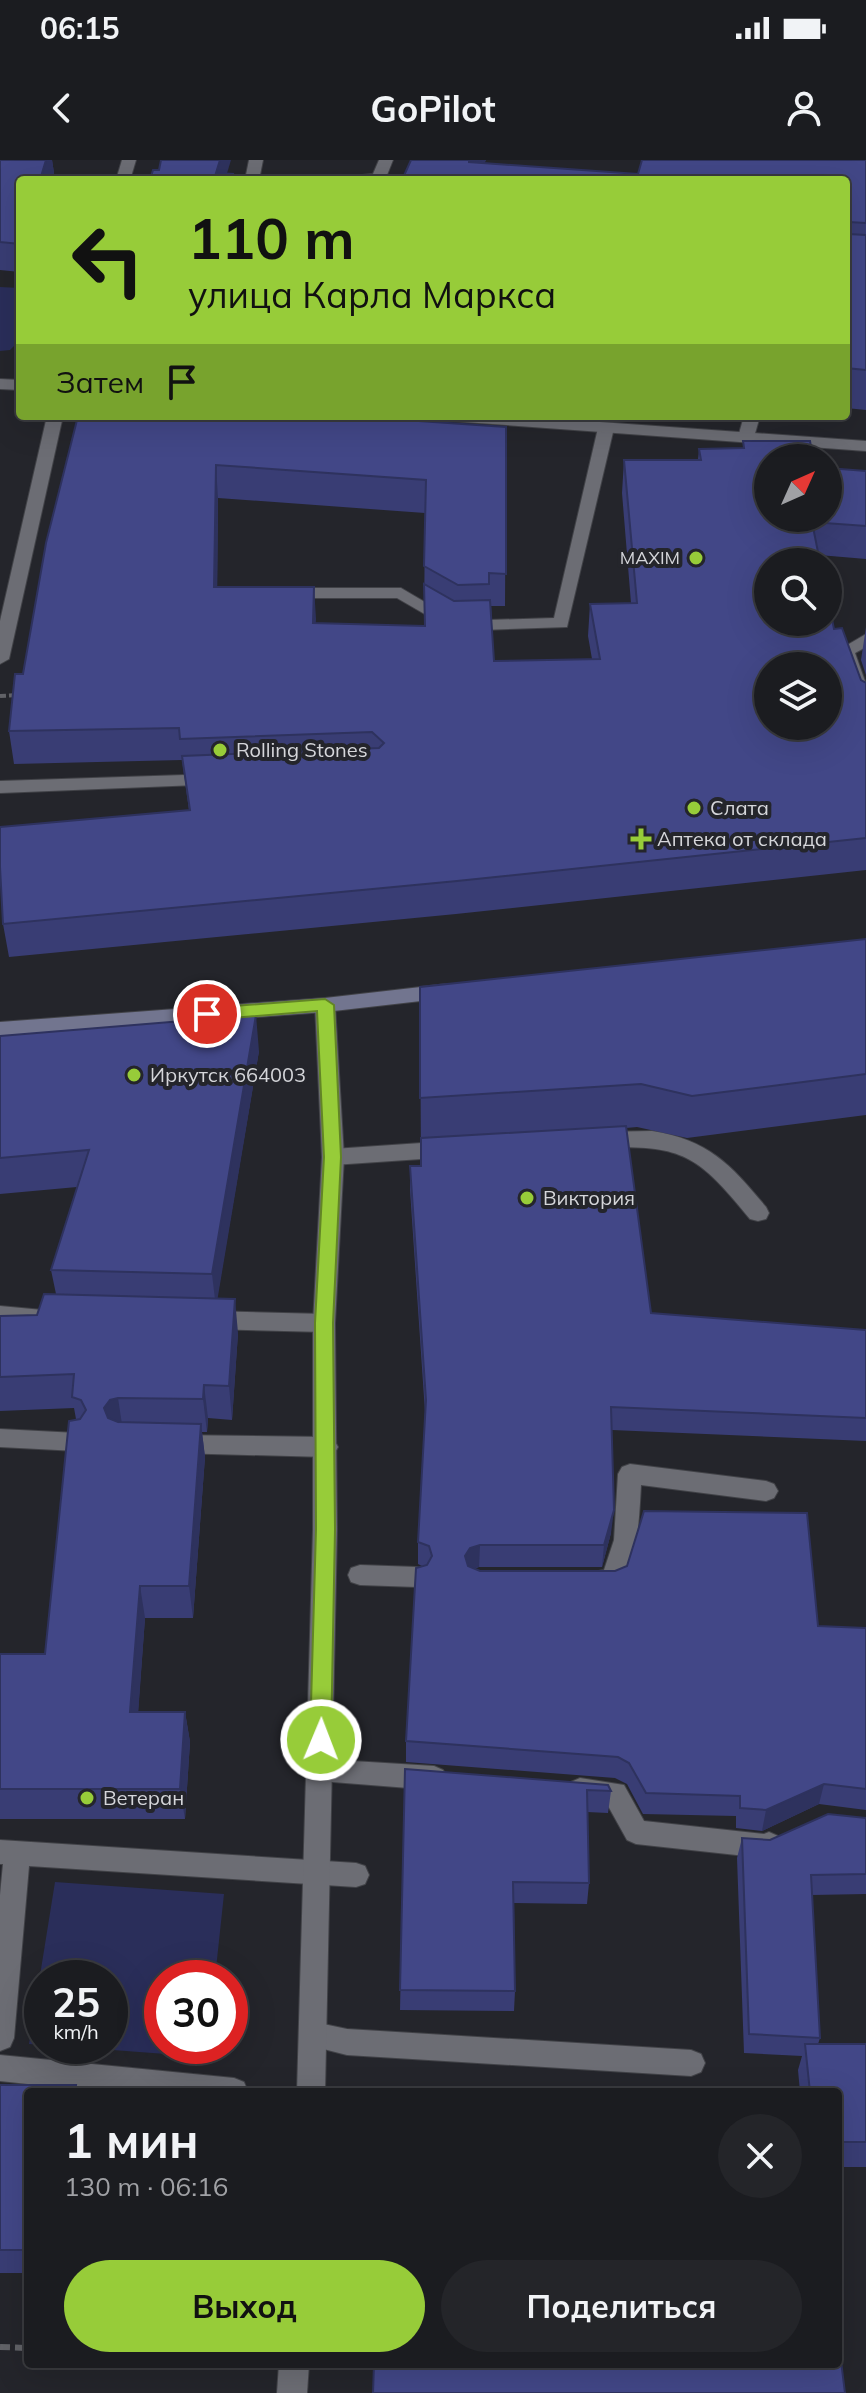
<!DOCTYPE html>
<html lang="ru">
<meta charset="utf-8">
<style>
:root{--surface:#1b1c20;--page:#242529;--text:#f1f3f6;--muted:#a0a1a5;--line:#393a3e;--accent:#97cc39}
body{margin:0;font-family:Mulish,sans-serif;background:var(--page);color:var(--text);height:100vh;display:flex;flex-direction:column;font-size:30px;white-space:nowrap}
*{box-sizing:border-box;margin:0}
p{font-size:26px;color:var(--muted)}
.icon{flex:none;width:44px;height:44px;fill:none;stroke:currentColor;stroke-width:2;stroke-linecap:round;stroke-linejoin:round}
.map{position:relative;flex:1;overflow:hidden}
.panel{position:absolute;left:24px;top:1928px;width:818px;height:280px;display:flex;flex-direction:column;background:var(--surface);border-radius:8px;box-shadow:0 8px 32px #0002,0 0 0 2px var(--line)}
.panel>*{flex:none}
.guide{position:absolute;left:16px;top:16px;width:834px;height:244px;border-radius:8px;box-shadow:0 8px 32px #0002,0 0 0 2px var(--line);background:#97cc39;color:#111;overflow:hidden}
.needle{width:52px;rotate:45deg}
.tools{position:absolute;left:754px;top:284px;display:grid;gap:16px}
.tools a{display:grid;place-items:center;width:88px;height:88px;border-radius:50%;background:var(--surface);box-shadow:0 8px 32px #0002,0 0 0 2px var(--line);font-size:40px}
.speed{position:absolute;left:24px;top:1800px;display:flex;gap:16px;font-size:40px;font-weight:700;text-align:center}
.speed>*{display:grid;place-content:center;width:104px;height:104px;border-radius:50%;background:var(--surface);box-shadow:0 8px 32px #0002,0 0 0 2px var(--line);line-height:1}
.speed small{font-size:20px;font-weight:400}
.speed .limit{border:12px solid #d22;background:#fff;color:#111}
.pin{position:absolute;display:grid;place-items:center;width:68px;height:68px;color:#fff;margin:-34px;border:4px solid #fff;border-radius:50%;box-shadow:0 2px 8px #0007}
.me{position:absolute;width:88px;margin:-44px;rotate:1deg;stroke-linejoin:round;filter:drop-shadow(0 0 6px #0008)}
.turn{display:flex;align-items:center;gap:28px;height:168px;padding:0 40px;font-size:36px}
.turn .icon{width:104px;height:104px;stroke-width:2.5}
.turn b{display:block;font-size:56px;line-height:68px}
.then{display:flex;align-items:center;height:76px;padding:0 40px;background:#0003;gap:16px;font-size:30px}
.round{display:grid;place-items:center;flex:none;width:84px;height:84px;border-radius:42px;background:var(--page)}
.overview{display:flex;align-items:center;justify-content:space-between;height:136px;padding:0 40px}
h1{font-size:48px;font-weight:700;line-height:60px}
.button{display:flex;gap:16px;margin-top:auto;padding:16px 40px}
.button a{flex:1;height:92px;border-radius:48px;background:var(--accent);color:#111;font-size:32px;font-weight:700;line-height:92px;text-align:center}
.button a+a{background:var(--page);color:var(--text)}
.status{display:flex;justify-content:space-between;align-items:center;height:56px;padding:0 40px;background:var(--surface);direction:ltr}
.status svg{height:22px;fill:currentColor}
header{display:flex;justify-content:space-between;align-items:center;height:104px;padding:0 40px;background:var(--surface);font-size:36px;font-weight:700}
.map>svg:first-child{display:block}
.green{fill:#2a2e5a}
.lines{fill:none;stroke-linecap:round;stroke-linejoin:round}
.service-casing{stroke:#414247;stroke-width:2}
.minor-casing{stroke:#414247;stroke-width:2}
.tertiary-casing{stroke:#414247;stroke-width:2}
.secondary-casing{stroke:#414247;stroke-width:2}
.path-far1{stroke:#616267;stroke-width:4;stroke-dasharray:6 3;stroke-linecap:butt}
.path{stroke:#616267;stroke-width:6;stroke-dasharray:10 5;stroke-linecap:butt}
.service{fill:#6c6d74;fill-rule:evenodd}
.minor{fill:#6c6d74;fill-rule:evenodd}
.tertiary{fill:#6c6d74;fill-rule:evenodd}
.secondary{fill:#72758f;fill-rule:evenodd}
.wall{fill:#393d74;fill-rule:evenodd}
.shaded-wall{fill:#2e325e}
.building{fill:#424787;stroke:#2e325e;stroke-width:2;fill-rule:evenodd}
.route{fill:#97cc39;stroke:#628525;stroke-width:2}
.poi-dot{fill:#97cc39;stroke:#24252b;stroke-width:3}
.labels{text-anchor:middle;stroke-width:8;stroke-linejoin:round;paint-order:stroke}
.far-poi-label{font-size:18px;fill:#d5d6da;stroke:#24252b;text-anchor:end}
.poi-label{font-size:20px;fill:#d5d6da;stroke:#24252b;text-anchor:start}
</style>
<div class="status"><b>06:15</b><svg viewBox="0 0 49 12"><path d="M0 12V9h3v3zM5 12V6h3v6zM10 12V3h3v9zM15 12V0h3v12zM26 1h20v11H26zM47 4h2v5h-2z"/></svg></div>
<header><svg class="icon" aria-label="back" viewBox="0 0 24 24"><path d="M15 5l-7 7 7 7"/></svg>GoPilot<svg class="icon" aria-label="person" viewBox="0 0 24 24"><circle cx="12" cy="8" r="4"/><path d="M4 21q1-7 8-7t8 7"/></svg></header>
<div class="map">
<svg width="866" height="2233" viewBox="0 0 866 2233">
<rect width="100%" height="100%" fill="#24252b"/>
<g class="green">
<polygon points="0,127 20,128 20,180 10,190 0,191"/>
<polygon points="55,1722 224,1734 215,1818 162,1818 162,1886 207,1886 206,1897 59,1886 110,1886 110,1818 42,1818 42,1885 29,1884"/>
</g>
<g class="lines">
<defs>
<g id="service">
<polygon points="249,0 263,0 259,20 245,20"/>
<polygon points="379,0 393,0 385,20 344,20 351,16 373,14"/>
<polygon points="744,256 760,256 754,277 746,282 738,277"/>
<polygon points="606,263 614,268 567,467 454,471 397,438 288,438 279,433 288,428 401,428 457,461 554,458 598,268"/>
<polygon points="866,474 866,487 855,493 866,524 866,556 857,550 837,491"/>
<polygon points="215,614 222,616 224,620 222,624 0,633 0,621"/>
<path d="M652 971C709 980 731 1005 766 1047L769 1053 766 1059 758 1061 750 1059C697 994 682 984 597 988L590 986 586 980 590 974 597 972Z"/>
<polygon points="451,981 458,983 462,989 458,995 451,997 333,1005 326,1003 322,997 326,991 333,989"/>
<polygon points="0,1146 43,1150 46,1156 43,1162 0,1164"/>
<polygon points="209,1151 324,1154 332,1157 335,1163 332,1169 324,1172 209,1169 201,1166 198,1160 201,1154"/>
<polygon points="0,1269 77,1273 85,1275 89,1282 85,1289 77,1291 0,1287"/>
<polygon points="175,1275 326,1277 334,1280 338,1287 334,1294 326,1297 175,1293 167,1291 163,1284 167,1277"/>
<path d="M630 1304 766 1321 774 1324 778 1331 774 1338 766 1341 641 1325C639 1361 638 1394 622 1427L613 1430 587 1427 584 1420 587 1413 604 1410 614 1380 618 1314 622 1307Z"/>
<polygon points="360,1405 417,1407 426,1410 429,1417 426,1424 417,1427 360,1425 351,1422 348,1415 351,1408"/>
<polygon points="320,1599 434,1606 443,1610 447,1618 443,1626 434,1630 320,1621 311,1618 307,1610 311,1602"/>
<polygon points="580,1618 624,1625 644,1661 764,1674 769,1672 778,1676 782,1684 778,1692 764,1698 636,1684 627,1680 607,1644 571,1638 567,1630 571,1622"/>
<polygon points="0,1680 356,1703 365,1706 369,1715 365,1724 356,1727 29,1706 14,1878 10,1887 0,1891 0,1735 3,1704 0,1704"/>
<polygon points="314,1862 347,1869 691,1890 701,1894 705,1903 701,1912 691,1916 347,1895 304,1884 300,1875 304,1866"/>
<polygon points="0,1895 234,1918 244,1922 248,1932 102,1932 0,1921"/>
</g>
<g id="minor">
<polygon points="0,219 20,220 20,230 0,229"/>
<polygon points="442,256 516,256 866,281 866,291 450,261"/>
<polygon points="325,838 332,840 335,845 344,997 335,1163 337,1369 325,1932 297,1932 313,1369 313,1163 322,997 315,845 318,840"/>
<polygon points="279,2204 309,2204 307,2233 277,2233"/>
</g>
<g id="tertiary">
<polygon points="122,0 136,0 130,20 116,20"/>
<polygon points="47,256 63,256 9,499 0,504 0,461"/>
</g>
<polygon id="secondary" points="447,824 457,831 447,838 325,852 0,876 0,862 325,838"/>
</defs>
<use href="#service" class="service-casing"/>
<use href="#minor" class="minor-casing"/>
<use href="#tertiary" class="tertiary-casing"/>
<use href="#secondary" class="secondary-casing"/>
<polyline class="path-far1" points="0,536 19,535"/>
<polyline class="path" points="0,2187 28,2188"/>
<use href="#service" class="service"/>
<use href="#minor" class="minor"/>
<use href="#tertiary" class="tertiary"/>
<use href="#secondary" class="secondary"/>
</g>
<g class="wall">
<polygon points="0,0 52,0 54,13 52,20 20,20 20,112 0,110"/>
<polygon points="411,0 486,0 484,3 638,14 866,0 866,250 846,248 846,20 402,20"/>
<path d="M78 256 506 267 505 446H491L494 501 592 499 588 476 590 444 631 443 622 333 624 300H698L699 289 743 288V281L768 358 866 311V399L819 395 834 469 861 520 866 523V710L456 754 9 797 3 764 189 650 182 600 14 604 9 571 23 514ZM218 338 425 353 424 466 316 463 217 427Z"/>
<polygon points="866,467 866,515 861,500"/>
<polygon points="866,779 866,955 687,978 637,967 626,968 651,1153 866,1170 866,1281 612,1270 611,1373 602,1407 479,1407 474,1409 480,1411 818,1466 866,1468 866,1650 819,1644 762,1671 736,1668 736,1656 643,1654 627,1624 615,1618 406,1602 406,1581 422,1406 418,1404 418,1382 425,1252 410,1030 410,1006 421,1006 420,827"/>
<polygon points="0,876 259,891 217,1138 238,1173 232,1260 208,1258 207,1272 202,1272 205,1297 193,1458 145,1458 138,1552 185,1552 190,1582 185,1659 0,1659 0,1494 45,1494 76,1259 74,1248 0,1251 0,1156 37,1155 56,1134 51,1110 77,1027 0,1034"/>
<polygon points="405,1609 611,1631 608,1653 587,1652 589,1723 587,1744 514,1743 515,1831 514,1851 400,1850"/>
<polygon points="866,1658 866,1734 812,1735 820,1878 818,1884 866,1884 866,2007 838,2007 838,1932 800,1932 798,1910 802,1896 744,1893 737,1698 742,1678 770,1680"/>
<polygon points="0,1925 28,1932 28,2113 0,2113"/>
</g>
<g class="shaded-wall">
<polygon points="42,0 52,0 54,13 52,20 40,20"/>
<polygon points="220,0 231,0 225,20 216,13"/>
<polygon points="469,0 486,0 477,20 469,2"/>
<polygon points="216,305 218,338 217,460 214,427"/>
<polygon points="314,427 316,459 314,496 313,463"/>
<polygon points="256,855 259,891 216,1148 212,1114"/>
<polygon points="235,1139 238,1173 232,1260 229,1226"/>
<polygon points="204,1225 208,1258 207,1272 203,1239"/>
<polygon points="118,1238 123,1271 115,1273 104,1248 110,1240"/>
<polygon points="201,1264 205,1297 193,1458 189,1426"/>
<polygon points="614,1350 611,1373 602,1407 604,1385"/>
<polygon points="480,1385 479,1407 469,1410 465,1396 470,1388"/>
<polygon points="140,1426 145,1458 136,1583 130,1552"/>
<polygon points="185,1552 190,1582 185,1659 180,1629"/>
<polygon points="824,1624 819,1644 762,1671 766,1650"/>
</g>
<g class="building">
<polygon points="0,0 46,0 40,20 20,20 20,84 0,82"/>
<polygon points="161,0 220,0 216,13 233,14 232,20 150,20 153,10 159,10"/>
<polygon points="411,0 469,0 469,2 638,14 642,0 866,0 866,63 849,62 849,74 866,75 866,210 846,208 846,20 599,20 599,16 598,20 402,20"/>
<path d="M78 256H346L506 267V414L489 413V424L458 425 424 406 426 320 216 305 214 427H314L313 463 425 466 424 424 454 441 490 440 494 501 600 499 590 444 637 443 624 300H701L699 289 744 288 743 281H810L813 298H768V358H828V308L866 311V366L812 362 820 402H768V462H828V440L834 469 842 468 861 520 866 523V678L457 721 3 764 0 707V667L190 650 182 596 379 588 384 583 372 572 180 579 179 568 9 571 15 514H23L46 383ZM768 506H828V566H768Z"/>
<polygon points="866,779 866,914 692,936 641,924 420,938 420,827"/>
<polygon points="256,855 212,1114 51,1110 89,990 0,998 0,876"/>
<polygon points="626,966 651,1153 866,1170 866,1258 611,1247 614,1350 604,1385 480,1385 470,1388 465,1396 468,1406 480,1411 615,1411 627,1406 644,1351 807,1353 818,1466 866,1468 866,1629 824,1624 766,1650 740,1648 740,1636 646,1633 629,1603 618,1597 406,1581 416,1408 427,1405 432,1396 429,1386 418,1382 426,1240 410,1006 421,1006 421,978"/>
<polygon points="44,1134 235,1139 229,1226 204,1225 203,1239 118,1238 110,1240 104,1248 108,1258 118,1262 201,1264 189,1426 140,1426 130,1552 185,1552 180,1629 0,1629 0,1494 45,1494 69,1261 80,1259 86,1250 81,1240 72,1237 74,1214 0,1217 0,1156 37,1155"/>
<polygon points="405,1609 608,1625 611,1631 587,1630 589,1723 513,1722 515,1831 400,1830"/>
<polygon points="828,1654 866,1658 866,1714 811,1715 820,1878 749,1874 742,1678 770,1680"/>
<polygon points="805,1884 866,1884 866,1982 838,1982 838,1932 810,1932"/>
<polygon points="0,1925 76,1925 75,1932 28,1932 28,2090 0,2090"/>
<polygon points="838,2177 845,2233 373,2233 374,2204 838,2204"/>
</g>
<polygon class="route" points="325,839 334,845 341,997 333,1163 335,1369 331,1580 328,1586 321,1589 313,1586 310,1580 316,1369 315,1163 324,997 317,851 207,860 199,854 207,848"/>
<g class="poi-dot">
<circle cx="696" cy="398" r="8"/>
<circle cx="220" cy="590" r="8"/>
<circle cx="694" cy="648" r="8"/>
<path d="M637 667h8v8h8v8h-8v8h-8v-8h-8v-8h8z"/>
<circle cx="134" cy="915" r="8"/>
<circle cx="527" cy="1038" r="8"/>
<circle cx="87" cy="1638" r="8"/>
</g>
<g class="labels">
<g class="far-poi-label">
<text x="680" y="404">MAXIM</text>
</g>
<g class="poi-label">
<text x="236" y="597">Rolling Stones</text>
<text x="710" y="655">Слата</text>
<text x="657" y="686">Аптека от склада</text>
<text x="150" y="922">Иркутск 664003</text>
<text x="543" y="1045">Виктория</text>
<text x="103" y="1645">Ветеран</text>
</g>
</g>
</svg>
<div class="tools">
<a><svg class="needle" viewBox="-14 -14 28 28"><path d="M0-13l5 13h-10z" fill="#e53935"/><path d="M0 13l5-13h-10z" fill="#a0a1a5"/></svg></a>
<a><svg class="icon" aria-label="search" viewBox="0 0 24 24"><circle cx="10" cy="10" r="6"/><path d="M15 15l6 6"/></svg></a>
<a><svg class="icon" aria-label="layers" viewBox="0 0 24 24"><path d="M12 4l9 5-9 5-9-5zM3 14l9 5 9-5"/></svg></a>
</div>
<div class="speed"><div>25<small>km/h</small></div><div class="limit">30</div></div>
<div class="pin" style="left:207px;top:854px;background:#d93025"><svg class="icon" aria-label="arrive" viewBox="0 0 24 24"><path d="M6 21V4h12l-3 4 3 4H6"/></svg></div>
<svg class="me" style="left:321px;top:1580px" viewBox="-20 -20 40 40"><circle r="17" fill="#97cc39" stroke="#fff" stroke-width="3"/><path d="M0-11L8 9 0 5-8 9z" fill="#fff"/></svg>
<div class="guide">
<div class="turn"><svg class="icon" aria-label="left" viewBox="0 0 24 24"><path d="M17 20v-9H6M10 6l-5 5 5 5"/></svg><div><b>110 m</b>улица Карла Маркса</div></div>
<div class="then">Затем<svg class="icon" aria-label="arrive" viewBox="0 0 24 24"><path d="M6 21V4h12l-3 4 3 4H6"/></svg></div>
</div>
<section class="panel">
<div class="overview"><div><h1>1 мин</h1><p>130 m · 06:16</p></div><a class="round"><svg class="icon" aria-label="close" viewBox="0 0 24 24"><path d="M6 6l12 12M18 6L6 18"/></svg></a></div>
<div class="button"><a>Выход</a><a>Поделиться</a></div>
</section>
</div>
